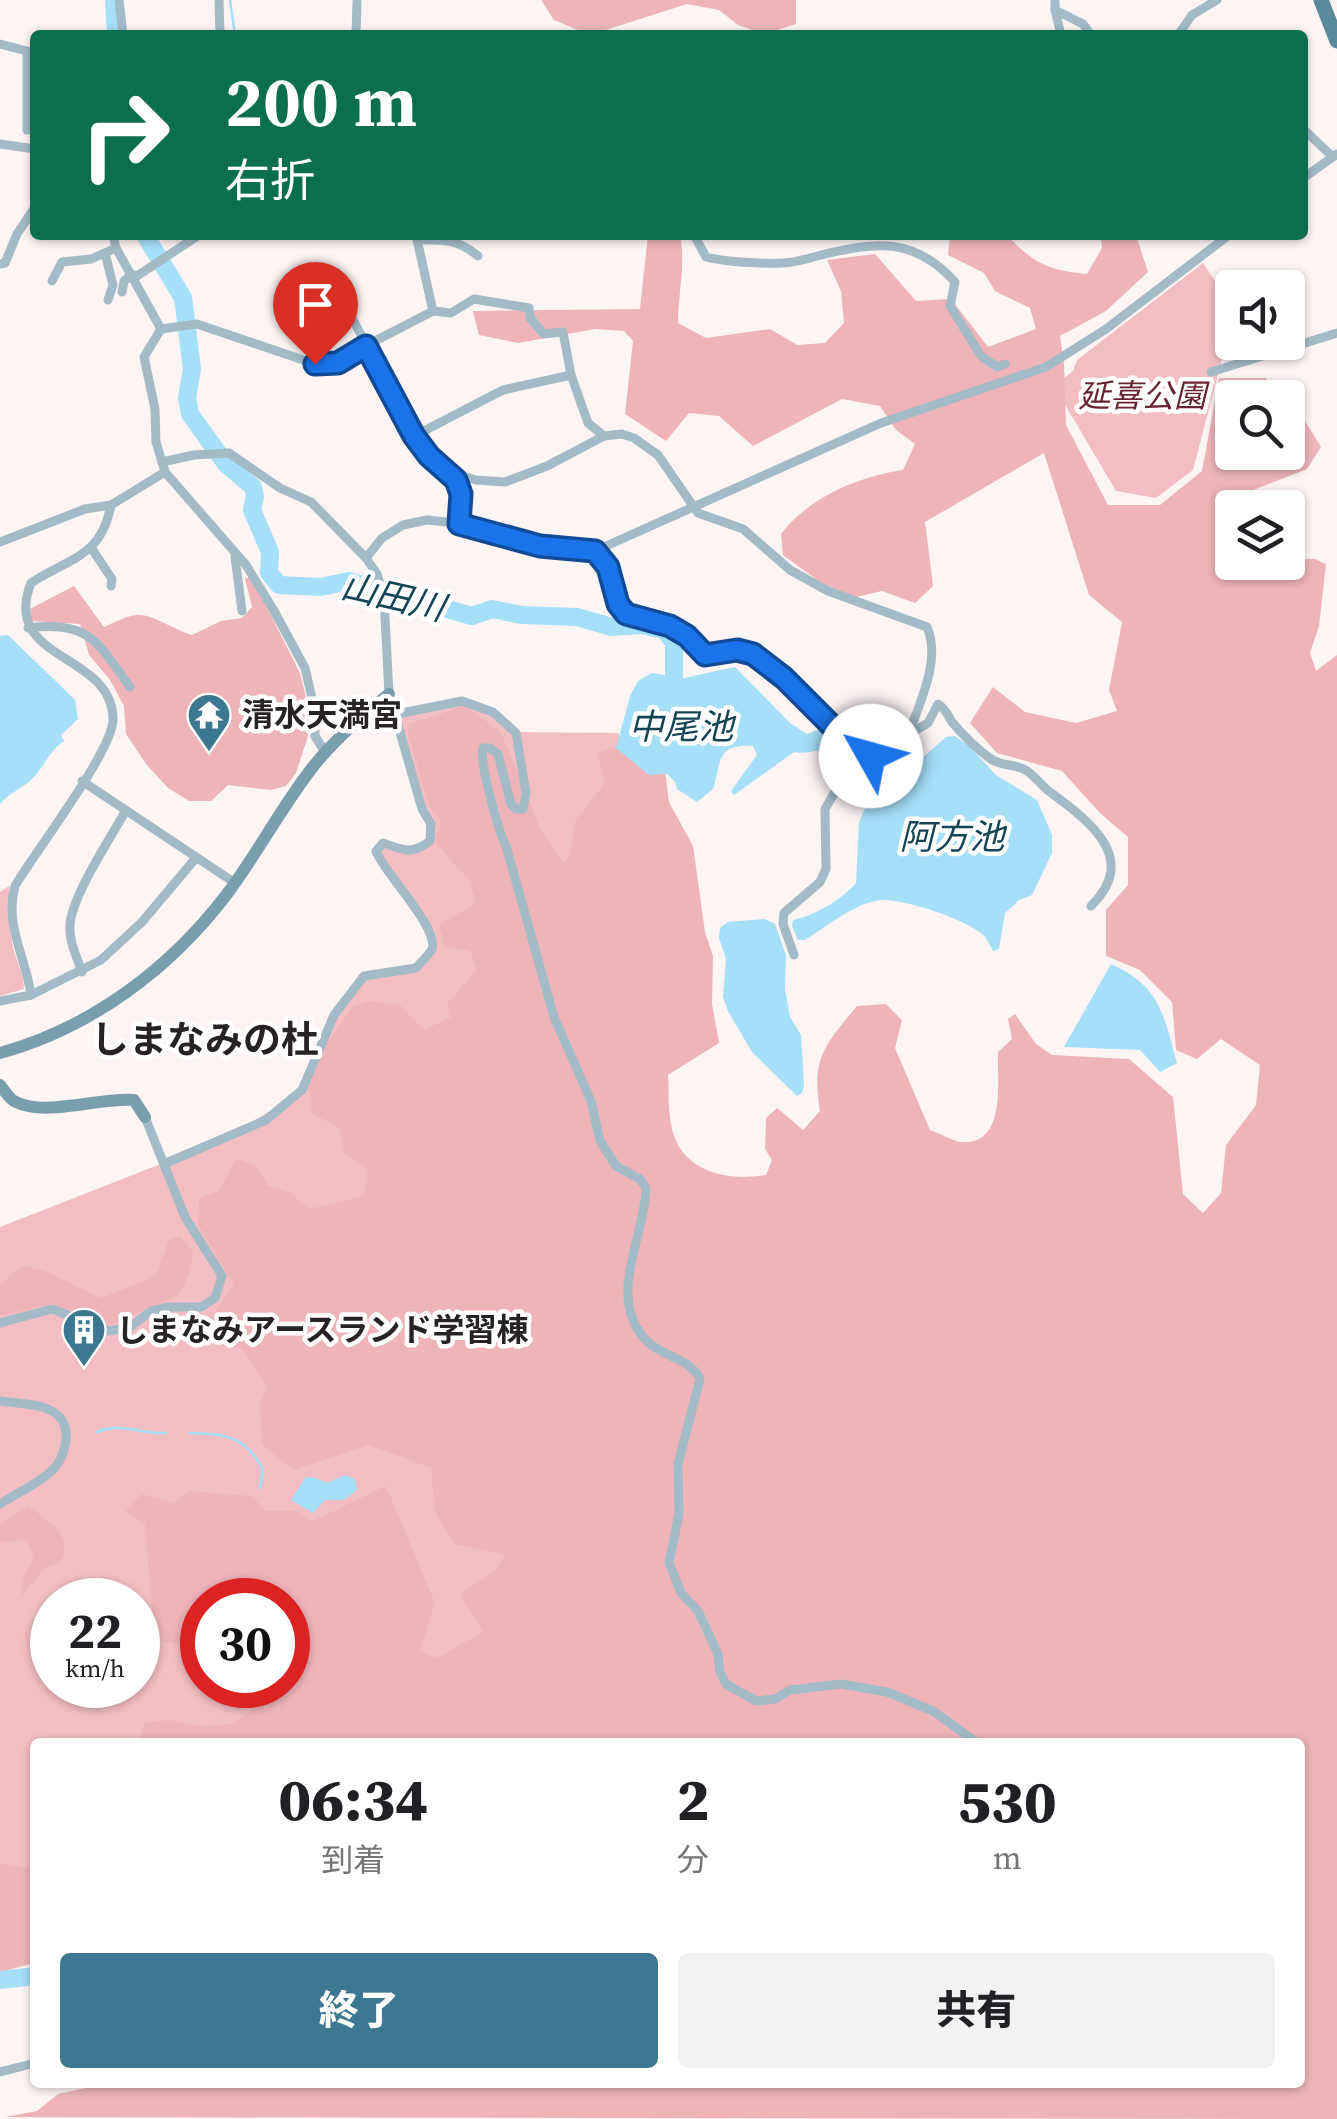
<!DOCTYPE html>
<html lang="ja">
<meta charset="utf-8">
<style>
:root{--surface:#fff;--page:#f2f2f2;--text:#202124;--muted:#757577;--accent:#3c788f}
body{margin:0;font-family:"Source Serif 4","Noto Sans JP",serif;background:var(--page);color:var(--text);height:100vh;display:flex;flex-direction:column;font-size:38px;white-space:nowrap}
*{box-sizing:border-box;margin:0}
p{font-size:32px;color:var(--muted)}
.icon{flex:none;width:55px;height:55px;fill:none;stroke:currentColor;stroke-width:2;stroke-linecap:round;stroke-linejoin:round}
.map{position:relative;flex:1;overflow:hidden}
.drawer{position:absolute;left:30px;top:1738px;width:1275px;height:350px;display:flex;flex-direction:column;background:var(--surface);border-radius:10px;box-shadow:0 2px 8px #0004}
.drawer>*{flex:none}
.hud{position:absolute;left:30px;top:30px;width:1278px;height:210px;border-radius:10px;box-shadow:0 2px 8px #0004;background:#0b6e4f;color:#fff;overflow:hidden}
.fabs{position:absolute;left:1215px;top:270px;display:grid;gap:20px}
.fabs a{display:grid;place-items:center;width:90px;height:90px;border-radius:10px;background:var(--surface);box-shadow:0 2px 8px #0004;font-size:50px}
.speed{position:absolute;left:30px;top:1578px;display:flex;gap:20px;font-size:50px;font-weight:700;text-align:center}
.speed>*{display:grid;place-content:center;width:130px;height:130px;border-radius:50%;background:var(--surface);box-shadow:0 2px 8px #0004;line-height:1}
.speed small{font-size:25px;font-weight:400}
.speed .limit{border:15px solid #d22;background:#fff;color:#111}
.pin{position:absolute;display:grid;place-items:center;width:85px;height:85px;color:#fff;margin:-102px -42px;border-radius:50% 50% 50% 0;rotate:-45deg;box-shadow:0 0 10px #0007}
.pin .icon{rotate:45deg}
.me{position:absolute;width:110px;margin:-55px;rotate:308deg;stroke-linejoin:round;filter:drop-shadow(0 0 8px #0008)}
.turn{display:flex;align-items:center;gap:35px;height:210px;padding:0 30px;font-size:45px}
.turn .icon{width:130px;height:130px;stroke-width:2.5}
.turn b{display:block;font-size:70px;line-height:85px}
.eta{display:flex;justify-content:space-evenly;align-items:center;height:170px;text-align:center}
.eta b{font-size:60px;font-weight:800;line-height:70px}
.primary-button{display:flex;gap:20px;margin-top:auto;padding:20px 30px}
.primary-button a{flex:1;height:115px;border-radius:10px;background:var(--accent);color:#fff;font-size:40px;font-weight:800;line-height:115px;text-align:center}
.primary-button a+a{background:var(--page);color:var(--text)}
.map>svg:first-child{display:block}
.green{fill:#f3bec3;fill-rule:evenodd}
.forest{fill:#eeb4ba}
.water{fill:#a5dff8}
.lines{fill:none;stroke-linecap:round;stroke-linejoin:round}
.stream{stroke:#a5dff8;stroke-width:2.5}
.river{stroke:#a5dff8;stroke-width:18}
.street{stroke:#a3bbc6;stroke-width:9}
.secondary{stroke:#799eae;stroke-width:12}
.primary{stroke:#5a899c;stroke-width:15}
.route-casing{stroke:#114b97;stroke-width:25}
.route{stroke:#1a73e8;stroke-width:18}
.labels{text-anchor:middle;stroke-width:9;stroke-linejoin:round;paint-order:stroke}
.park-label{font-size:32px;font-style:italic;fill:#692431;stroke:#fff}
.poi-label{font-size:32px;font-weight:bold;fill:#272324;stroke:#fff;text-anchor:start}
.water-label{font-size:35px;font-style:italic;fill:#144557;stroke:#fff}
.quarter-label{font-size:38px;font-weight:bold;fill:#272324;stroke:#fff}
</style>
<div class="map">
<svg width="1337" height="2119" viewBox="0 0 1337 2119">
<rect width="100%" height="100%" fill="#fdf4f4"/>
<g class="green">
<polygon points="1203,263 1232,306 1232,320 1193,470 1156,498 1116,491 1054,386 1073,371 1077,360"/>
<path d="M462 701 493 712 516 732 618 733 690 869 664 1074 562 1742H35V1947L0 1941V1227L227 1138 302 1091 341 1006 364 976 408 971 431 949 421 919 376 851 382 844 405 852 430 841 397 714ZM52 1600H138V1685H52ZM202 1600H288V1685H202Z"/>
<path d="M9 886C9 907 9 927 13 947 16 961 24 974 24 989L0 996V892Z"/>
</g>
<g class="forest">
<polygon points="541,0 796,0 796,24 764,34 738,25 719,10 687,4 590,35 554,20"/>
<path d="M648 235H680C686 264 678 293 678 323L706 338 770 329 797 345 825 343 844 323 841 291 827 260 875 254 916 301 951 299 988 347 1036 329 1030 308 995 291 984 273 948 255 950 235H1007C1034 264 1048 270 1087 274L1102 248 1101 235H1136L1148 272 1106 311 1060 336 1064 364 1066 425 1108 505H1160L1202 471 1219 378H1266L1276 397 1232 398V452H1288V405L1297 408 1321 447 1307 469 1230 499 1220 510 1232 541V562H1288L1289 543 1294 559H1315L1326 564 1319 626 1310 653 1316 671 1337 655V2119L5 2117 37 2111 58 2094 112 2082H1300V1742H139L145 1723 169 1720 200 1726 234 1724 256 1707 261 1685H288V1600H202V1644L163 1642 153 1624 145 1524 125 1512 142 1494 175 1503 189 1491 252 1496 265 1511 295 1510 313 1521 386 1486 435 1603 420 1651 437 1658 483 1632 460 1594 494 1572 505 1555 454 1544 435 1512 431 1468 369 1445 293 1470 262 1444 260 1403 268 1388 243 1349 219 1341 208 1323 234 1284 198 1225 199 1198 219 1191 236 1159 256 1166 268 1186 291 1193 309 1209 364 1196 368 1170 343 1152 340 1129 312 1113 308 1081 322 1050 353 1006 368 1001 400 1005 424 1030 451 1017 447 1004 477 969 470 951 445 946 439 925 476 903 469 879 436 844 441 820 429 806 408 735 409 724 465 706 501 732 541 831 564 862 570 854 575 821 605 783 597 753 630 743 663 756 669 802 693 846 705 932 713 956 712 1004 719 1043 668 1075C669 1091 668 1108 671 1124 679 1171 725 1182 766 1175L772 1160 765 1149 766 1118 777 1108 803 1130 820 1111C811 1058 825 1045 857 1006L886 1004 902 1020 895 1048 930 1130C939 1133 951 1140 960 1142 1007 1147 997 1081 998 1052L1012 1039 1008 1019 1015 1014 1036 1044 1052 1055 1129 1059 1173 1097 1183 1194 1203 1213 1221 1193 1226 1145 1256 1105 1260 1065 1221 1039 1197 1059 1176 1050 1172 1002 1140 970 1106 956V910L1128 885V837L1100 813 1062 771 997 753 970 723 993 687 1025 712 1076 723 1117 711 1109 690 1122 622 1089 595 1044 453 925 522 933 586 915 603 882 591 852 598 820 582 783 555 781 534C810 497 857 477 903 470L915 444 896 430 880 406 842 399 753 446 719 416 689 413 666 441 625 414 633 341 624 331 595 329 518 343 479 335 473 311 640 309Z"/>
<path d="M251 576 300 673 309 709 308 736 296 773 286 786 271 790 228 785 211 801H189L168 788 146 764 126 734 124 706 110 680 89 655 80 624 32 621 28 610 74 586 104 627C113 623 126 616 136 615 151 613 176 631 192 635L221 621 242 618 252 607 245 579Z"/>
<polygon points="180,1236 193,1251 189,1275 179,1295 113,1324 52,1304 0,1316 0,1284 23,1266 45,1271 101,1298 156,1276 169,1240"/>
<path d="M29 1506C48 1522 74 1534 61 1562L45 1568 22 1596V1580L34 1557 26 1540 0 1542V1524Z"/>
<polygon points="0,1864 35,1869 35,1963 0,1972"/>
</g>
<g class="water">
<path d="M8 635 75 700 78 719 61 735 64 741C49 751 45 766 32 779 23 788 10 792 0 804V636Z"/>
<path d="M735 667 790 723 807 734 829 725 848 750 844 755C819 744 811 756 794 752L734 795 731 791 757 755 753 746C715 744 722 762 713 789L697 802 677 789 675 782 667 774 649 775 616 748 630 696 638 681 652 673 684 678Z"/>
<path d="M955 736 970 747 996 775 1037 800 1052 835V853L1032 895 1019 900 1005 913 999 949 993 951C991 947 989 942 985 937 972 921 896 895 875 901 851 906 826 927 805 940H798L792 926 793 920C816 915 841 900 856 883L859 823 864 810 946 737Z"/>
<polygon points="765,919 775,924 786,955 785,989 790,1017 801,1035 804,1085 802,1093 797,1096 752,1052 728,1011 723,997 726,959 719,938 720,928 728,922"/>
<path d="M1111 964C1161 987 1163 1014 1177 1063L1160 1072 1140 1050 1064 1047Z"/>
<polygon points="345,1475 355,1479 357,1490 344,1500 325,1500 313,1513 291,1500 305,1478 313,1477 327,1483"/>
</g>
<g class="lines">
<g class="stream">
<polyline points="230,0 235,35"/>
<path d="M97 1432C120 1422 141 1434 166 1433"/>
<path d="M189 1433C224 1434 245 1435 263 1469L260 1488"/>
</g>
<g class="river">
<polyline points="114,0 116,35"/>
<polyline points="145,235 183,298 192,369 187,398 190,414 226,464 253,487 255,497 252,510 270,552 269,573 279,585 321,587 349,581 472,616 492,609 522,615 577,617 612,627 641,625 664,630 674,642 674,677"/>
<polyline points="0,1980 35,1976"/>
</g>
<g class="street">
<polyline points="119,0 123,35"/>
<polyline points="219,0 220,35"/>
<polyline points="1055,0 1055,10 1083,24 1091,35"/>
<polyline points="1055,10 1061,35"/>
<polyline points="356,35 357,2"/>
<polyline points="1178,35 1192,15 1217,0"/>
<polyline points="0,44 35,53"/>
<polyline points="1302,128 1333,157"/>
<polyline points="27,130 27,52"/>
<polyline points="0,144 35,149"/>
<polyline points="1302,179 1337,154"/>
<polyline points="113,235 116,248 161,329 144,357 155,409 156,442 165,472 246,565 273,609 305,668 315,711 315,736 325,752"/>
<polyline points="416,235 433,311 451,313 474,299 529,308 530,318 544,334 563,332 571,375"/>
<path d="M694 235 706 257C725 262 763 264 783 263 795 263 809 258 821 255 876 242 913 236 955 282L950 306 981 356 997 367 1005 364"/>
<path d="M419 240C443 239 459 240 478 256"/>
<polyline points="105,253 113,285 108,300"/>
<polyline points="0,264 5,263 17,234 35,207"/>
<polyline points="134,278 199,235"/>
<polyline points="52,281 62,262 91,259 116,248"/>
<polyline points="122,292 124,281 132,274"/>
<polyline points="349,312 414,436 429,456 456,480 461,494 459,524"/>
<polyline points="161,329 197,324 315,364 329,365 433,311"/>
<polyline points="1211,372 1337,333"/>
<polyline points="414,436 503,390 571,375 588,423 604,436"/>
<path d="M162 462 194 455 229 453 280 488 311 502 366 558 377 574 384 598 389 694 422 809 431 824 430 841C412 855 403 850 383 843L376 851C383 872 439 927 432 949 429 955 420 963 416 968L364 976 334 1015 302 1090 266 1120 164 1164"/>
<path d="M452 473 476 480 505 482 547 466 604 436 622 434 634 438 658 455 698 513 743 529 790 570 828 591 927 627C941 659 921 699 910 731"/>
<polyline points="0,542 85,509 111,505 165,472"/>
<polyline points="92,549 112,579 111,586"/>
<path d="M595 551 608 567 618 603 626 614 670 626 687 636 705 655 737 650 753 654 784 677 829 724 871 756 928 723 938 704C946 709 947 714 952 722 962 734 978 750 991 759 1002 767 1016 763 1027 771 1036 777 1042 786 1050 792 1089 821 1140 858 1091 906"/>
<polyline points="235,557 242,611"/>
<polyline points="366,558 382,538 403,525 427,520 457,523 539,546 595,551 881,423 1046,367 1106,329 1229,235"/>
<path d="M28 628C90 620 98 643 130 687"/>
<path d="M397 714 462 701 493 712 516 733 526 793 523 809H516L511 804 498 754 490 748H483C479 762 498 830 506 846L554 1017 591 1101 600 1141 616 1166 640 1179 646 1188C645 1237 607 1294 644 1338 660 1357 689 1357 700 1379L678 1464 679 1514 669 1563 681 1593 698 1611 718 1654 720 1672 726 1684 756 1701 775 1699 790 1690 841 1684 887 1692 933 1711 976 1742"/>
<polyline points="82,781 235,883"/>
<polyline points="794,955 783,924 784,913 820,882 826,869 825,809 839,785 871,756"/>
<path d="M82 972C77 958 69 941 70 926 70 899 111 837 125 812"/>
<polyline points="31,995 101,960 142,922 195,859"/>
<path d="M0 1001 31 995C26 958 4 924 15 886 35 852 112 752 113 720 114 652 0 662 31 583 70 557 101 558 111 505"/>
<polyline points="0,1323 52,1309 109,1331 130,1327 151,1311 167,1307 201,1307 215,1298 222,1276 185,1217 145,1117"/>
<path d="M0 1401C27 1405 69 1402 66 1440 64 1453 59 1466 48 1474 34 1486 15 1494 0 1504"/>
<polyline points="0,2072 35,2063"/>
</g>
<g class="secondary">
<path d="M0 1053C91 1028 170 969 227 894 257 854 281 808 312 768 334 740 361 717 389 694"/>
<path d="M0 1085C5 1091 10 1100 16 1102 46 1117 100 1097 134 1100L145 1117"/>
</g>
<polyline class="primary" points="1321,0 1337,41"/>
</g>
<g class="lines">
<defs>
<polyline id="route" points="315,364 338,363 366,346 414,436 429,456 456,480 461,494 459,524 540,546 595,551 608,567 618,604 626,614 670,626 687,636 705,655 737,650 753,654 784,678 830,724 871,756"/>
</defs>
<use href="#route" class="route-casing"/>
<use href="#route" class="route"/>
</g>
<defs>
<symbol id="temple-pin" viewBox="-11 -11 22 30"><path d="M0 17L-7.5 6A9.5 9.5 0 1 1 7.5 6Z" fill="#3c788f" stroke="#fff"/><path d="M0-6L5-2H3V0L6.5 2.5H4V6H1.5V3h-3V6H-4V2.5H-6.5L-3 0V-2H-5Z" fill="#fff"/></symbol>
<symbol id="building-pin" viewBox="-11 -11 22 30"><path d="M0 17L-7.5 6A9.5 9.5 0 1 1 7.5 6Z" fill="#3c788f" stroke="#fff"/><path d="M-4-6H4V6H1V3H-1V6H-4ZM-2.5-4.3h1.7v1.8h-1.7ZM.8-4.3h1.7v1.8H.8ZM-2.5-1h1.7V.8h-1.7ZM.8-1h1.7V.8H.8Z" fill="#fff"/></symbol>
</defs>
<g fill-rule="evenodd">
<use href="#temple-pin" x="184" y="690" width="50" height="68"/>
<use href="#building-pin" x="59" y="1305" width="50" height="68"/>
</g>
<g class="labels">
<g class="park-label">
<text x="1142" y="407">延喜公園</text>
</g>
<g class="poi-label">
<text x="242" y="726">清水天満宮</text>
<text x="116" y="1341">しまなみアースランド学習棟</text>
</g>
<g class="water-label">
<text transform="translate(393 597) rotate(13)" y="12">山田川</text>
<text x="681" y="739">中尾池</text>
<text x="952" y="849">阿方池</text>
</g>
<g class="quarter-label">
<text x="205" y="1053">しまなみの杜</text>
</g>
</g>
</svg>
<div class="fabs">
<a><svg class="icon" aria-label="sound" viewBox="0 0 24 24"><path d="M4 9h4l5-4v14l-5-4H4zM17 9q2 3 0 6"/></svg></a>
<a><svg class="icon" aria-label="search" viewBox="0 0 24 24"><circle cx="10" cy="10" r="6"/><path d="M15 15l6 6"/></svg></a>
<a><svg class="icon" aria-label="layers" viewBox="0 0 24 24"><path d="M12 4l9 5-9 5-9-5zM3 14l9 5 9-5"/></svg></a>
</div>
<div class="speed"><div>22<small>km/h</small></div><div class="limit">30</div></div>
<div class="pin" style="left:315px;top:364px;background:#d93025"><svg class="icon" aria-label="arrive" viewBox="0 0 24 24"><path d="M6 21V4h12l-3 4 3 4H6"/></svg></div>
<svg class="me" style="left:871px;top:756px" viewBox="-20 -20 40 40"><circle r="19" fill="#fff"/><path d="M0-13L10 11 0 6-10 11z" fill="#1a73e8"/></svg>
<div class="hud">
<div class="turn"><svg class="icon" aria-label="right" viewBox="0 0 24 24"><path d="M7 20v-9h11M14 6l5 5-5 5"/></svg><div><b>200 m</b>右折</div></div>
</div>
<section class="drawer">
<div class="eta">
<div><b>06:34</b><p>到着</p></div>
<div><b>2</b><p>分</p></div>
<div><b>530</b><p>m</p></div>
</div>
<div class="primary-button"><a>終了</a><a>共有</a></div>
</section>
</div>
